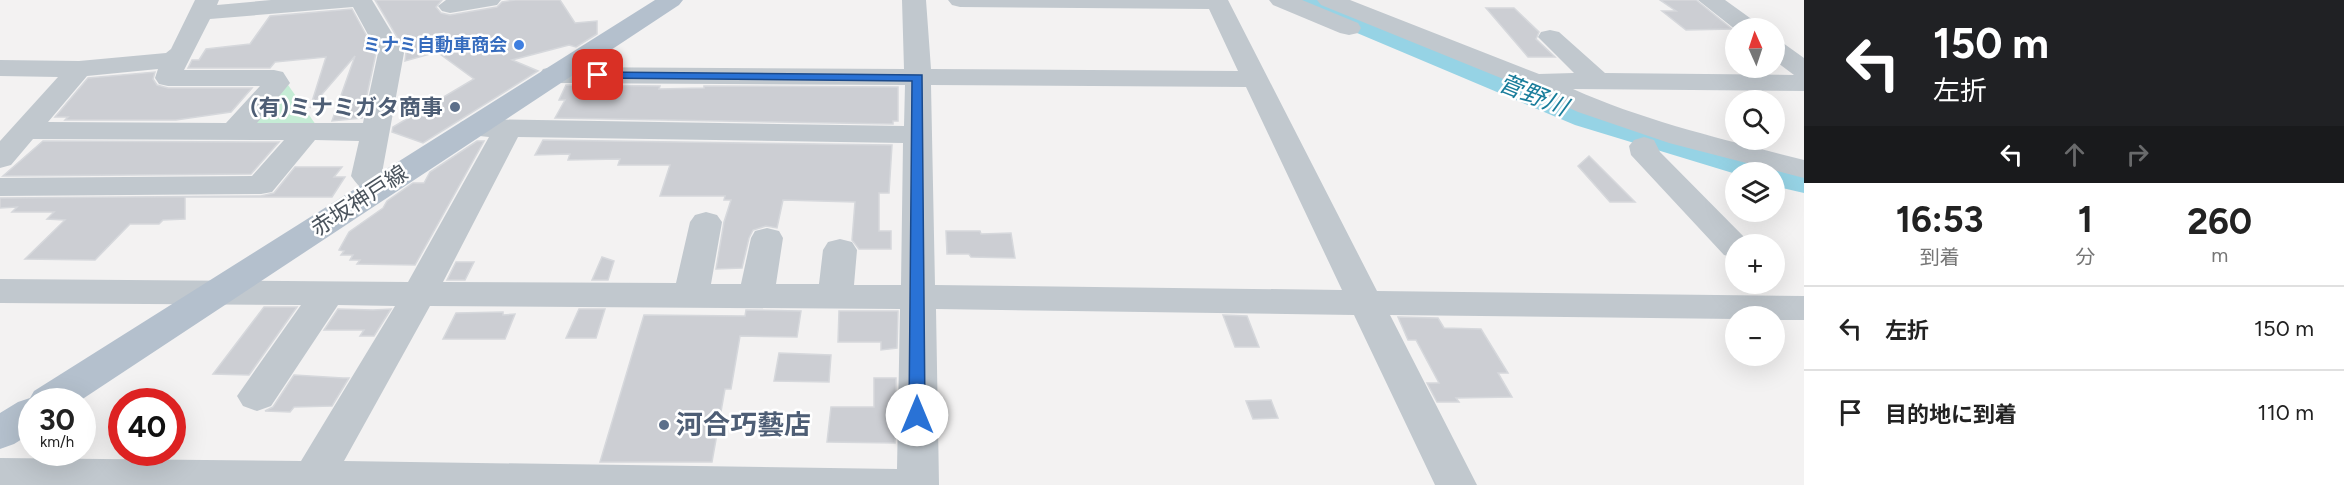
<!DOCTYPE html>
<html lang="ja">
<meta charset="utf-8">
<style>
:root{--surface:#fff;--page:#f6f6f6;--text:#222;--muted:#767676;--line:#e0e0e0}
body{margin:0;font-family:Figtree,"Noto Sans JP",sans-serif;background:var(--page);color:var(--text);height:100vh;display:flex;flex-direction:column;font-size:22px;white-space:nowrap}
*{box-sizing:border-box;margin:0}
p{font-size:20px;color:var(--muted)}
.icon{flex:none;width:33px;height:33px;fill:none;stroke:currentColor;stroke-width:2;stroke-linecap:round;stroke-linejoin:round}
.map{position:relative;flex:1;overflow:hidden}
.details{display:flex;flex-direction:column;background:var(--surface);width:540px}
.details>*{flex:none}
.hud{background:#202124;color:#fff;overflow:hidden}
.needle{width:39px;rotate:357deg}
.controls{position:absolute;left:1725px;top:18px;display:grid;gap:12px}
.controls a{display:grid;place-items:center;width:60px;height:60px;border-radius:50%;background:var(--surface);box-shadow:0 6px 24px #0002;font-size:30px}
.speed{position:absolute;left:18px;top:388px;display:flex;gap:12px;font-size:30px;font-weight:700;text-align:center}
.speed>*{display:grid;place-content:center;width:78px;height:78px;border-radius:50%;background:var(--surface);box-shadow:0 6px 24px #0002;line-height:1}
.speed small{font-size:15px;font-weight:400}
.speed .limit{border:9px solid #d22;background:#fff;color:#111}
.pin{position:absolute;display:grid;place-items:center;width:51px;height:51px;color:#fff;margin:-26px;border-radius:12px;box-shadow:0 3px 9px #0006}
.me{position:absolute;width:66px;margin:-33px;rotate:0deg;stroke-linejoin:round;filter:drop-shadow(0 0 4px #0008)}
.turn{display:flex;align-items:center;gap:21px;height:126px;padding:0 30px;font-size:27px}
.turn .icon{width:78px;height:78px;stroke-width:2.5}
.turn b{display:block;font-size:42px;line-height:51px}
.lanes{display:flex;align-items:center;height:57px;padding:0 30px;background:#0003;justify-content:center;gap:30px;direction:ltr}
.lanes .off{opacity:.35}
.eta{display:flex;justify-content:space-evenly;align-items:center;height:102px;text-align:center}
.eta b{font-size:36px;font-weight:700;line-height:42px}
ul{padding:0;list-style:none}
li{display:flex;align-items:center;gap:18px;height:84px;padding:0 30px;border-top:2px solid var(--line)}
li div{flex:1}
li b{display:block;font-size:22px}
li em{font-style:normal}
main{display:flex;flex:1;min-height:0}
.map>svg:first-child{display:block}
.green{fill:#c5ecd5}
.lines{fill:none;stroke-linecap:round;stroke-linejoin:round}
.river{fill:#96d3e5;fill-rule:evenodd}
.building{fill:#ccced3;stroke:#d6d8dc;stroke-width:1.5}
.minor{fill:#c1c8ce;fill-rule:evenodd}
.major{fill:#b4c0cd;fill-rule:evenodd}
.route{fill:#2972d6;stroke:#1b4a8b;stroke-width:1.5}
.shop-dot{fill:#3f7fe0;stroke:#fff;stroke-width:2}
.service-dot{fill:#5c6f8a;stroke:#fff;stroke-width:2}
.labels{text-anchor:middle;stroke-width:5;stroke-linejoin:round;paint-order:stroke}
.far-shop-label{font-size:18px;font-weight:bold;fill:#366cbe;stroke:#fff;text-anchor:end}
.service-label{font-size:22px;font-weight:bold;fill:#4e5e75;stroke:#fff;text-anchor:end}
.street-label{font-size:22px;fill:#4b545d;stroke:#fff}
.water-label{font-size:24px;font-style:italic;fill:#197d9b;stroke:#fff}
.near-service-label{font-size:27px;font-weight:bold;fill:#4e5e75;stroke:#fff;text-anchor:start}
</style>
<main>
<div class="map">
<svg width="1804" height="485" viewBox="0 0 1804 485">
<rect width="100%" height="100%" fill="#f3f2f2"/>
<polygon class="green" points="286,82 316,125 253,125"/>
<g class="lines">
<polygon class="river" points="1289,0 1330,0 1601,109 1804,169 1804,193 1774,186 1774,172 1736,174 1575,125 1293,6"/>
</g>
<g class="building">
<polygon points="375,0 442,0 436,7 441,13 450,15 497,7 502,2 515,0 560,0 575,23 597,21 597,34 576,47 569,45 512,60 538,71 423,143 392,132 393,127 474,79 437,52 405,61 406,52"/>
<polygon points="1660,0 1696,0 1732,29 1686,30 1662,11 1676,11"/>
<polygon points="1486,8 1514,8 1539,32 1536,39 1555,57 1528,57"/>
<polygon points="352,9 376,53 362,118 332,121 355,56 310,108 326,57 275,62 270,68 188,68 192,60 199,60 206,49 250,44 270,16"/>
<polygon points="155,72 153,79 157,85 168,88 252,88 231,112 176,120 65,120 68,117 55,117 88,78"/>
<polygon points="566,85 660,86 659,89 704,88 704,86 898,87 898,121 893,121 893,124 555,118 565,100 559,100"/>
<polygon points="543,140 892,145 889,193 879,193 879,231 891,231 891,249 859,249 852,240 855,202 783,200 777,228 766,226 753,230 749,238 742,268 716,269 724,222 731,200 724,200 725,196 660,196 670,165 618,165 620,159 568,160 570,154 535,155"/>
<polygon points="43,141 279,142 251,174 3,176"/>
<polygon points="477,141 484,141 415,265 357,264 360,260 350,260 353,255 341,255 344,251 339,250 349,232 383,208 387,201 413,183 424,183 430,172"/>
<polygon points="1589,156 1635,202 1610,202 1578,166"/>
<polygon points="295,167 342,167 334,177 345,177 332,197 185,197 185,219 163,220 159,224 130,224 95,260 25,259 65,220 47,219 54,212 12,212 17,207 0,208 0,198 261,196 274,193"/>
<polygon points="946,231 980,231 981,234 1011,233 1015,258 971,257 969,254 947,254"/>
<polygon points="602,257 614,261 608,280 592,280"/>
<polygon points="456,262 474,262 465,280 447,280"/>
<polygon points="264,307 297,307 249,375 213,374"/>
<polygon points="338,309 373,310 391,309 374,336 360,336 364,330 324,330"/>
<polygon points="579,309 605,309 596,338 566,338"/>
<polygon points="746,310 801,311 797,337 740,336 731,389 725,389 712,462 600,462 644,315 745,316"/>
<polygon points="839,311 898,311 897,348 881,350 881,342 838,342"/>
<polygon points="503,312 503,315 515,314 505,339 443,339 456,313"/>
<polygon points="1223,315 1247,316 1259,347 1235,347"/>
<polygon points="1398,317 1438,318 1444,328 1481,329 1508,373 1498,373 1512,397 1456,398 1459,402 1437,402 1427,383 1439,383 1416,340 1408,340"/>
<polygon points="779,353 831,355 829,382 774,381"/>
<polygon points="294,375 343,378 349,378 332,406 294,407 290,412 265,411 273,407"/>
<polygon points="874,378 896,378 895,443 827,442 831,407 874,407"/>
<polygon points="1271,400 1278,418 1253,419 1246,401"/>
</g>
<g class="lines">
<g class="minor">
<path d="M195 0H219L217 5 271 0H372L404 53 382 173 395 187 391 194C373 198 361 191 351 176L359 141 315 140 272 192 261 194 0 196V178L252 176 284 140 33 139 11 165 0 168V141L58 77 0 76V60L79 61 166 53 171 49ZM353 7 378 53 363 123H257L290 83 283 72 274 70H184L210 19ZM158 69 155 78 159 84 168 86H260L226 123 48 122 87 76Z"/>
<polygon points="446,0 501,0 497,5 450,13 442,11 438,6"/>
<path d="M902 0H926L931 69 1238 71 1209 9 960 7 952 5 948 0H1228L1377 291 1804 296V320H1774V316H1736V319L1390 315 1477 485H1435L1354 315 936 309 939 485H0V458L301 461 395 306 338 305 271 406 257 411 243 406 237 396 301 305 0 303V279L408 282 489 137 461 134 457 128 461 122 471 119 904 126 905 85 552 83 543 81 539 75 543 69 552 67 904 69ZM931 85 1246 87 1342 290 935 285ZM518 137 903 143 901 285H854L857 250 852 242 840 239 828 242 823 250 819 284H776L783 238 779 231 767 228 755 231 751 238 741 284H711L722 222 717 215 706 212 695 215 690 222 676 283 443 282ZM430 306 900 309 897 469 344 461Z"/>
<polygon points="1269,0 1302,0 1358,23 1361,28 1358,33 1349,35 1340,33 1273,5"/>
<path d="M1317 0H1350L1539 74 1574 73 1538 37 1541 32 1550 30 1559 32 1605 73 1794 75 1774 60V41L1783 43 1804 58V91L1573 89C1647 122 1726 140 1804 160V178L1669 143 1578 112 1523 87 1321 5Z"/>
<polygon points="1698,0 1725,0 1757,23 1760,28 1736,28 1736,30"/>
<polygon points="1644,137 1654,140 1660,152 1751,244 1736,244 1736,258 1724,255 1631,155 1629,146 1634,140"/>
</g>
<polygon class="major" points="655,0 683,0 679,5 78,402 32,402 32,433 14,444 0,449 0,413 18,402 30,398 34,391"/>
</g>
<polygon class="route" points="598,72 922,75 925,415 923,419 917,421 911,419 909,415 912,81 594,78 594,73"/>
<circle class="shop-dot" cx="519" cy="45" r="6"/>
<g class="service-dot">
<circle cx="455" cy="107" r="6"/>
<circle cx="664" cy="425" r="6"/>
</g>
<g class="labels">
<g class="far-shop-label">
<text x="507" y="51">ミナミ自動車商会</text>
</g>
<g class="service-label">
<text x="443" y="115">(有)ミナミガタ商事</text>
</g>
<g class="street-label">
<text transform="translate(359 200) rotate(-33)" y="8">赤坂神戸線</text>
</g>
<g class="water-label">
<text transform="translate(1533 95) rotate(22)" y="8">菅野川</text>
</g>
<g class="near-service-label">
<text x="676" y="434">河合巧藝店</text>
</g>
</g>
</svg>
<div class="controls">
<a><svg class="needle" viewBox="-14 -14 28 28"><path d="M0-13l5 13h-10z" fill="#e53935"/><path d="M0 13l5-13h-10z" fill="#767676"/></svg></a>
<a><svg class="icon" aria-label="search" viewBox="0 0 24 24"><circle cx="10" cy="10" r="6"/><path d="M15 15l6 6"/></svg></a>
<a><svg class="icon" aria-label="layers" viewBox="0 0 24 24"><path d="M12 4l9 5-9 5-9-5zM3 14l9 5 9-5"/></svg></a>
<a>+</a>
<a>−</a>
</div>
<div class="speed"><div>30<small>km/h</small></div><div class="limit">40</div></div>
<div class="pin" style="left:598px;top:75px;background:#d93025"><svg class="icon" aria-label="arrive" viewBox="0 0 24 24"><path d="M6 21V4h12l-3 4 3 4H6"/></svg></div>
<svg class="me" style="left:917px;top:415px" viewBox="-20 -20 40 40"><circle r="19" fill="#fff"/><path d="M0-13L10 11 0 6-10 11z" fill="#2972d6"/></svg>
</div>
<section class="details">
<div class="hud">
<div class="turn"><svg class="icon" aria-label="left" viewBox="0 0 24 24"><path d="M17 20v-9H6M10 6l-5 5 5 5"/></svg><div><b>150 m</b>左折</div></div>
<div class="lanes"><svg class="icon" aria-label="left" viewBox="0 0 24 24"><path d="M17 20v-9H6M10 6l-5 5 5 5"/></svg><svg class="icon off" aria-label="ahead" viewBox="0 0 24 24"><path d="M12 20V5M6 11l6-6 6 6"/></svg><svg class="icon off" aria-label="right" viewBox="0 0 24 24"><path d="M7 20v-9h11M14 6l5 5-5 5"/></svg></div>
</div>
<div class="eta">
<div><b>16:53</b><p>到着</p></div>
<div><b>1</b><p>分</p></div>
<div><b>260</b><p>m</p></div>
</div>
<ul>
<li><svg class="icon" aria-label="left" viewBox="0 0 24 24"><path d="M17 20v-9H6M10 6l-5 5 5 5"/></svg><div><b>左折</b></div><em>150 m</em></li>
<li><svg class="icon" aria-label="arrive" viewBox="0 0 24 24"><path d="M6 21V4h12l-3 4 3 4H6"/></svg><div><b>目的地に到着</b></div><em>110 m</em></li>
</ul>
</section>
</main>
